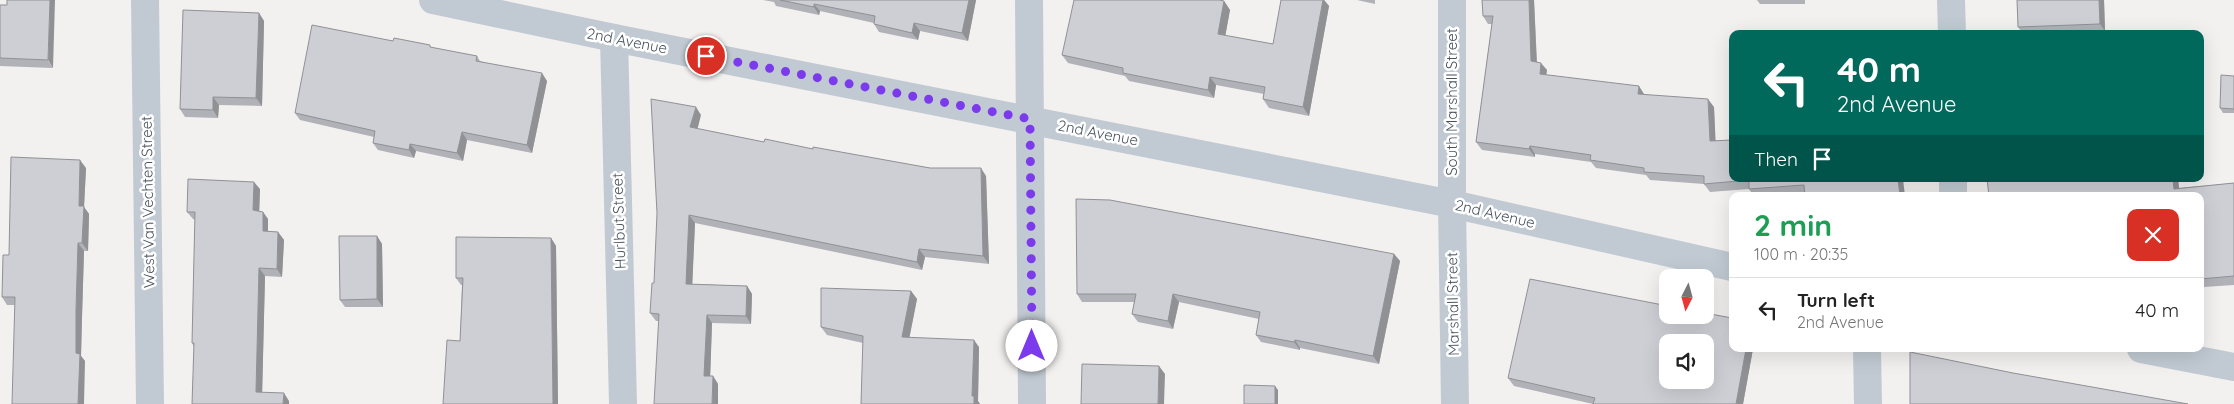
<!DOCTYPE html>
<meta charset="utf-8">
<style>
:root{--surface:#fff;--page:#f6f6f6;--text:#222;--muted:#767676;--line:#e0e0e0}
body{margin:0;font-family:Quicksand,sans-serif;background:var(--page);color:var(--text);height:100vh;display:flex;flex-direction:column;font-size:19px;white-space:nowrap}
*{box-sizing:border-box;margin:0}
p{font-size:16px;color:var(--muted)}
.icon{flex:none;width:28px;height:28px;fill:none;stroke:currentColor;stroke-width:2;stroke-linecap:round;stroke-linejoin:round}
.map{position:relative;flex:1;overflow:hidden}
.sheet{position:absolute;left:1729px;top:192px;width:475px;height:160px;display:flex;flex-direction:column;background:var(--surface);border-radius:10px;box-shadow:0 5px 20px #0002}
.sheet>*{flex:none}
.hud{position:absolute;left:1729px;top:30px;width:475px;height:152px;border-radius:10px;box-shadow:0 5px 20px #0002;background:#00695c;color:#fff;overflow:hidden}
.needle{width:32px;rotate:186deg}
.tools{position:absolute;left:1659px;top:269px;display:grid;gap:10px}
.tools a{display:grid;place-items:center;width:55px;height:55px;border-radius:10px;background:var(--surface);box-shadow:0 5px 20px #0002;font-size:25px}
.pin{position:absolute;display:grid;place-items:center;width:42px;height:42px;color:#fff;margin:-21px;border:2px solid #fff;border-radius:50%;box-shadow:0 1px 5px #0007}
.me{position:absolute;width:55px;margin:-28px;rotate:0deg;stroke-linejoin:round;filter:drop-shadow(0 0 4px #0008)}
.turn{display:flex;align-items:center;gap:18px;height:105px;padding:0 25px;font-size:22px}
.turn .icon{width:65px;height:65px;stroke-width:2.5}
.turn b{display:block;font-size:35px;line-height:42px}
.then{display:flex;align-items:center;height:48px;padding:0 25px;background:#0003;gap:10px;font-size:19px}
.round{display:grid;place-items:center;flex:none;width:52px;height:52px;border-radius:10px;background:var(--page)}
.overview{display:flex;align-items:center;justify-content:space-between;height:85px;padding:0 25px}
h1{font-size:30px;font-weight:700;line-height:38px;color:#1e9e55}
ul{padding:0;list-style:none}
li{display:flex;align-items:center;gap:15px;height:65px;padding:0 25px;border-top:1px solid var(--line)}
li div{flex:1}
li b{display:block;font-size:19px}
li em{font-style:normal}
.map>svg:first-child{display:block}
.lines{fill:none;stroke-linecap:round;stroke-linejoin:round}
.minor{stroke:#c1cad2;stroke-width:28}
.tertiary{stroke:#c1cad2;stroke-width:28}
.wall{fill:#b0b2b7}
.shaded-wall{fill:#909195}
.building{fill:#cdcfd5;stroke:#909195;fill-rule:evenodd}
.route{stroke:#7c3aed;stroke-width:9;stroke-dasharray:0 16.2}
.labels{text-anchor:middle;stroke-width:5;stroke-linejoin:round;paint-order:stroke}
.street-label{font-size:15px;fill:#48535e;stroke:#fff}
</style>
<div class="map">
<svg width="2234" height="404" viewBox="0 0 2234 404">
<rect width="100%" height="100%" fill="#f3f0f0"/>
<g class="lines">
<g class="minor">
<polyline points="145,0 150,404"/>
<polyline points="1029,0 1032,404"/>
<polyline points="1452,0 1452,204 1455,404"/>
<polyline points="1951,0 1952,34"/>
<polyline points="614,38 623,404"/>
<polyline points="1953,179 1953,196"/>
<polyline points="1867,349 1868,404"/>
</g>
<g class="tertiary">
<polyline points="433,0 614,38 1452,204 1732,267"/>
<polyline points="2141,349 2234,367"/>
</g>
</g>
<g class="wall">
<polygon points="7,0 53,68 0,66 0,5 7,5"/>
<polygon points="763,0 976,0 968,41 920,31 918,40 879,32 874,24 874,23 820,11 819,15 776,6 774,2"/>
<polygon points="1281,0 1324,0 1329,6 1309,116 1269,108 1263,99 1264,94 1216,85 1214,98 1129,81 1125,76 1068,63 1062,55 1224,1 1230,10 1225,36 1273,44"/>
<polygon points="1357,0 1375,0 1375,4"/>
<polygon points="1482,0 1534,0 1537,62 1547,70 1546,75 1644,95 1714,107 1715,141 1903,179 1805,193 1768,196 1754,196 1749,189 1710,192 1704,184 1650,180 1646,175 1596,168 1591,162 1535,154 1535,157 1482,150 1476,142 1492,24 1488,24 1483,16"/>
<polygon points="1757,0 1805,0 1805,4 1760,4"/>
<polygon points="2017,0 2104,0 2105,31 2023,34 2018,27"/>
<polygon points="259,13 264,21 262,106 219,105 218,118 185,117 180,109"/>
<polygon points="393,41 477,56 480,61 547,81 532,153 467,140 463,161 416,151 414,158 378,150 373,143 374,137 300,120 295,113"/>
<polygon points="2234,76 2234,113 2223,113 2220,108"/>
<polygon points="701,115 697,129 764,142 813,149 930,168 986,176 989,264 925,257 922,270 695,223 692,284 747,286 752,294 751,324 712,323 710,376 713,376 718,384 718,404 659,321 656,321 650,313 654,283"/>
<polygon points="86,168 84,207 89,214 88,251 84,251 82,317 81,356 85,361 15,305 7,305 2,297 9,255"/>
<polygon points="1987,179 2178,179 2179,188 2234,183 2234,285 2204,287 2200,281 2200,196"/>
<polygon points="260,189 259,211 263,212 268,219 268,231 278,232 284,240 282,277 265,276 262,393 289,401 192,404 194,347 192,343 195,220 193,219 187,212"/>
<polygon points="377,236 382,244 383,307 345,307 340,300"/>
<polygon points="551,238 556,246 558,404 460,341 462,285 461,285 456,278"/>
<polygon points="1394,254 1400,261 1379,364 1300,348 1300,350 1261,342 1256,335 1259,319 1179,302 1173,329 1138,322 1132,314 1134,302 1082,302 1077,294"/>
<polygon points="911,291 917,299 909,338 979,347 978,401 980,404 861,404 863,343 827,335 821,327"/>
<polygon points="1753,349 1743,404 1593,404 1514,386 1508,378"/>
</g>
<g class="shaded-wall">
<polygon points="50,0 55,0 53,68 48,60"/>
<polygon points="969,0 976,0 968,41 962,33"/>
<polygon points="1323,0 1324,0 1329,6 1309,116 1303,107"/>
<polygon points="1529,0 1534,0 1537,69 1531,61"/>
<polygon points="2099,0 2104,0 2105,31 2100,24"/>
<polygon points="1224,1 1230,10 1224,43 1218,34"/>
<polygon points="814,4 820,11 819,15 814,7"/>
<polygon points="259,13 264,21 262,106 256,98"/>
<polygon points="914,23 920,31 918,40 912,33"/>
<polygon points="1541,63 1547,70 1545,82 1540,74"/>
<polygon points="542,73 547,81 532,153 527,145"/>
<polygon points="1210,77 1216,85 1214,98 1208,90"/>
<polygon points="1639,86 1644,94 1638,94"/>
<polygon points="213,97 219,105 218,118 213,110"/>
<polygon points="1708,99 1714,107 1716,149 1710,141"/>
<polygon points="696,107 701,115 696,135 690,127"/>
<polygon points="462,132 467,140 463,161 457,153"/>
<polygon points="410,144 416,151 414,158 409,150"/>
<polygon points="1530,146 1535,154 1535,157 1529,149"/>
<polygon points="80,160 86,168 84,207 89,214 88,251 82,243 79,206"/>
<polygon points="981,168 986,176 989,264 983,256"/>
<polygon points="1898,179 1903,179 1905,196 1900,196"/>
<polygon points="2173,179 2178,179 2180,196 2174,189"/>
<polygon points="254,182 260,189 259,218 253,210"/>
<polygon points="263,212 268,219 268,239 263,231"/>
<polygon points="689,215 695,223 692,292 686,284"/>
<polygon points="278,232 284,240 282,277 277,269"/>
<polygon points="377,236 382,244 383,307 377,299"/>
<polygon points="551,238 556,246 558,404 553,404"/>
<polygon points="78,243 84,251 82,317 81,356 85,361 84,404 78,404 76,353 76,310"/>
<polygon points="919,249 925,257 922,270 917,262"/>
<polygon points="1394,254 1400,261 1379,364 1373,356"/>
<polygon points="259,268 265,276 262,400 256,392"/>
<polygon points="747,286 752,294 751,324 746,316"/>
<polygon points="911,291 917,299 908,345 902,337"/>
<polygon points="1173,294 1179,302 1173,329 1168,321"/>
<polygon points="707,315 712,323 710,383 704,376"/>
<polygon points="974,340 979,347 978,401 980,404 974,404 972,396"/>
<polygon points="1295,340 1300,348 1300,350 1294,342"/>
<polygon points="1746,349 1753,349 1743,404 1736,404"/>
<polygon points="1159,366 1165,374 1164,404 1158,404"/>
<polygon points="713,376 718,384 718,404 712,404"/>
<polygon points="1275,386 1278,390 1278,404 1275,404"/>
<polygon points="284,393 289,401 289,404 283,404"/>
</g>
<g class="building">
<polygon points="7,0 50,0 48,60 0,58 0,5 7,5"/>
<polygon points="780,0 969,0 962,33 914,23 912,33 874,24 875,16 814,4 814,7"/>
<polygon points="1074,0 1219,0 1224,1 1218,34 1273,44 1281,0 1323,0 1303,107 1263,99 1265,87 1210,77 1208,90 1123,73 1123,68 1062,55"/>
<polygon points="1482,0 1529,0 1531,61 1541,63 1540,74 1639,86 1638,94 1708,99 1710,141 1732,140 1732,179 1898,179 1900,196 1805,196 1804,185 1749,189 1749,180 1704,184 1704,176 1644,172 1644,168 1590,160 1591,155 1530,146 1529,149 1476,142 1493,16 1483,16"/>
<polygon points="2017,0 2099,0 2100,24 2018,27"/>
<polygon points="183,10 259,13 256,98 213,97 213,110 180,109"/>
<polygon points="312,25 393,41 394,38 430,45 430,47 477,56 476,61 542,73 527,145 462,132 457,153 410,144 409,150 373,143 375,131 295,113"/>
<polygon points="2221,75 2234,76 2234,109 2220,108"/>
<polygon points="651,99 696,107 690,127 764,142 765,139 813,149 813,147 930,168 981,168 983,256 919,249 917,262 689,215 686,284 747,286 746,316 707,315 704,376 713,376 712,404 654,404 659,314 650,313 652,283 654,283 657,213"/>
<polygon points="11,157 80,160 79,206 84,206 82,243 78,243 76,310 76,353 80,354 78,404 12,404 15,297 2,297 3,255 9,255"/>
<polygon points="188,179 254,182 253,210 263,212 263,231 278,232 277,269 259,268 256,392 284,393 283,404 192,404 194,343 192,343 195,212 187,212"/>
<polygon points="1987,179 2173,179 2174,189 2234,183 2234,276 2200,279 2200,196 1989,196"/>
<polygon points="1076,199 1110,200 1394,254 1373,356 1295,340 1294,342 1256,335 1260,312 1173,294 1168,321 1132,314 1136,294 1077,294"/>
<polygon points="339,236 377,236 377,299 340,300"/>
<polygon points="456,237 551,238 553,404 443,404 447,340 460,341 463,278 456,278"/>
<path d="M1530 279 1668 306V315H1705V313L1732 318V349H1746L1736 404H1593L1595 398 1508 378ZM1668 342H1705V380H1668Z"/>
<polygon points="821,288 911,291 902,337 974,340 972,396 974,396 974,404 861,404 863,336 821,327"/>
<polygon points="1910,352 2013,373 2188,404 1910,404"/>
<polygon points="1082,364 1159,366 1158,404 1081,404"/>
<polygon points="1244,385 1275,386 1275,404 1244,404"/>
</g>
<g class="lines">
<polyline class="route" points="706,56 1030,119 1032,346"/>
</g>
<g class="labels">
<g class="street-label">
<text transform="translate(627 41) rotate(11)" y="5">2nd Avenue</text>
<text transform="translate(1452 102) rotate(-90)" y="5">South Marshall Street</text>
<text transform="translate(1098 133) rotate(11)" y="5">2nd Avenue</text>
<text transform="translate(148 202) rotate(-91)" y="5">West Van Vechten Street</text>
<text transform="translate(1495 214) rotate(13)" y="5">2nd Avenue</text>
<text transform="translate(619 221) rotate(-92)" y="5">Hurlbut Street</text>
<text transform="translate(1453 304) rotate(-91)" y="5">Marshall Street</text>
</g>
</g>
</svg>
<div class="tools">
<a><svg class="needle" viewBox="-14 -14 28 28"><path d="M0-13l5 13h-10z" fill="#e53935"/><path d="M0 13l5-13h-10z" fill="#767676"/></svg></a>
<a><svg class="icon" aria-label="sound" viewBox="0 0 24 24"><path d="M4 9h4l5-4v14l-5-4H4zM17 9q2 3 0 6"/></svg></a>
</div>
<div class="pin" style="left:706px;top:56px;background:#d93025"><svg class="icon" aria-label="arrive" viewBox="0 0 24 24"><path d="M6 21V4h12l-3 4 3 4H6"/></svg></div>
<svg class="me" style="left:1032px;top:346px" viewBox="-20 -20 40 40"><circle r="19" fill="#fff"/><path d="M0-13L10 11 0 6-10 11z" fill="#7c3aed"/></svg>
<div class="hud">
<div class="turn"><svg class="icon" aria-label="left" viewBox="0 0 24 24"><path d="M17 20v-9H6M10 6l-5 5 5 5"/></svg><div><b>40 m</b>2nd Avenue</div></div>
<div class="then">Then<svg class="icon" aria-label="arrive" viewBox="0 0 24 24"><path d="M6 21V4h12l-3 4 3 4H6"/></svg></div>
</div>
<section class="sheet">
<div class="overview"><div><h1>2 min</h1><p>100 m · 20:35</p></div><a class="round" style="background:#d93025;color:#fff"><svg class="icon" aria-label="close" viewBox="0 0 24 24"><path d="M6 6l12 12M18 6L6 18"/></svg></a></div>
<ul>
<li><svg class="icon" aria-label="left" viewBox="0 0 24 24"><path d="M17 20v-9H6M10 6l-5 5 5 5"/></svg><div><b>Turn left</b><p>2nd Avenue</p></div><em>40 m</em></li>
</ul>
</section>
</div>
